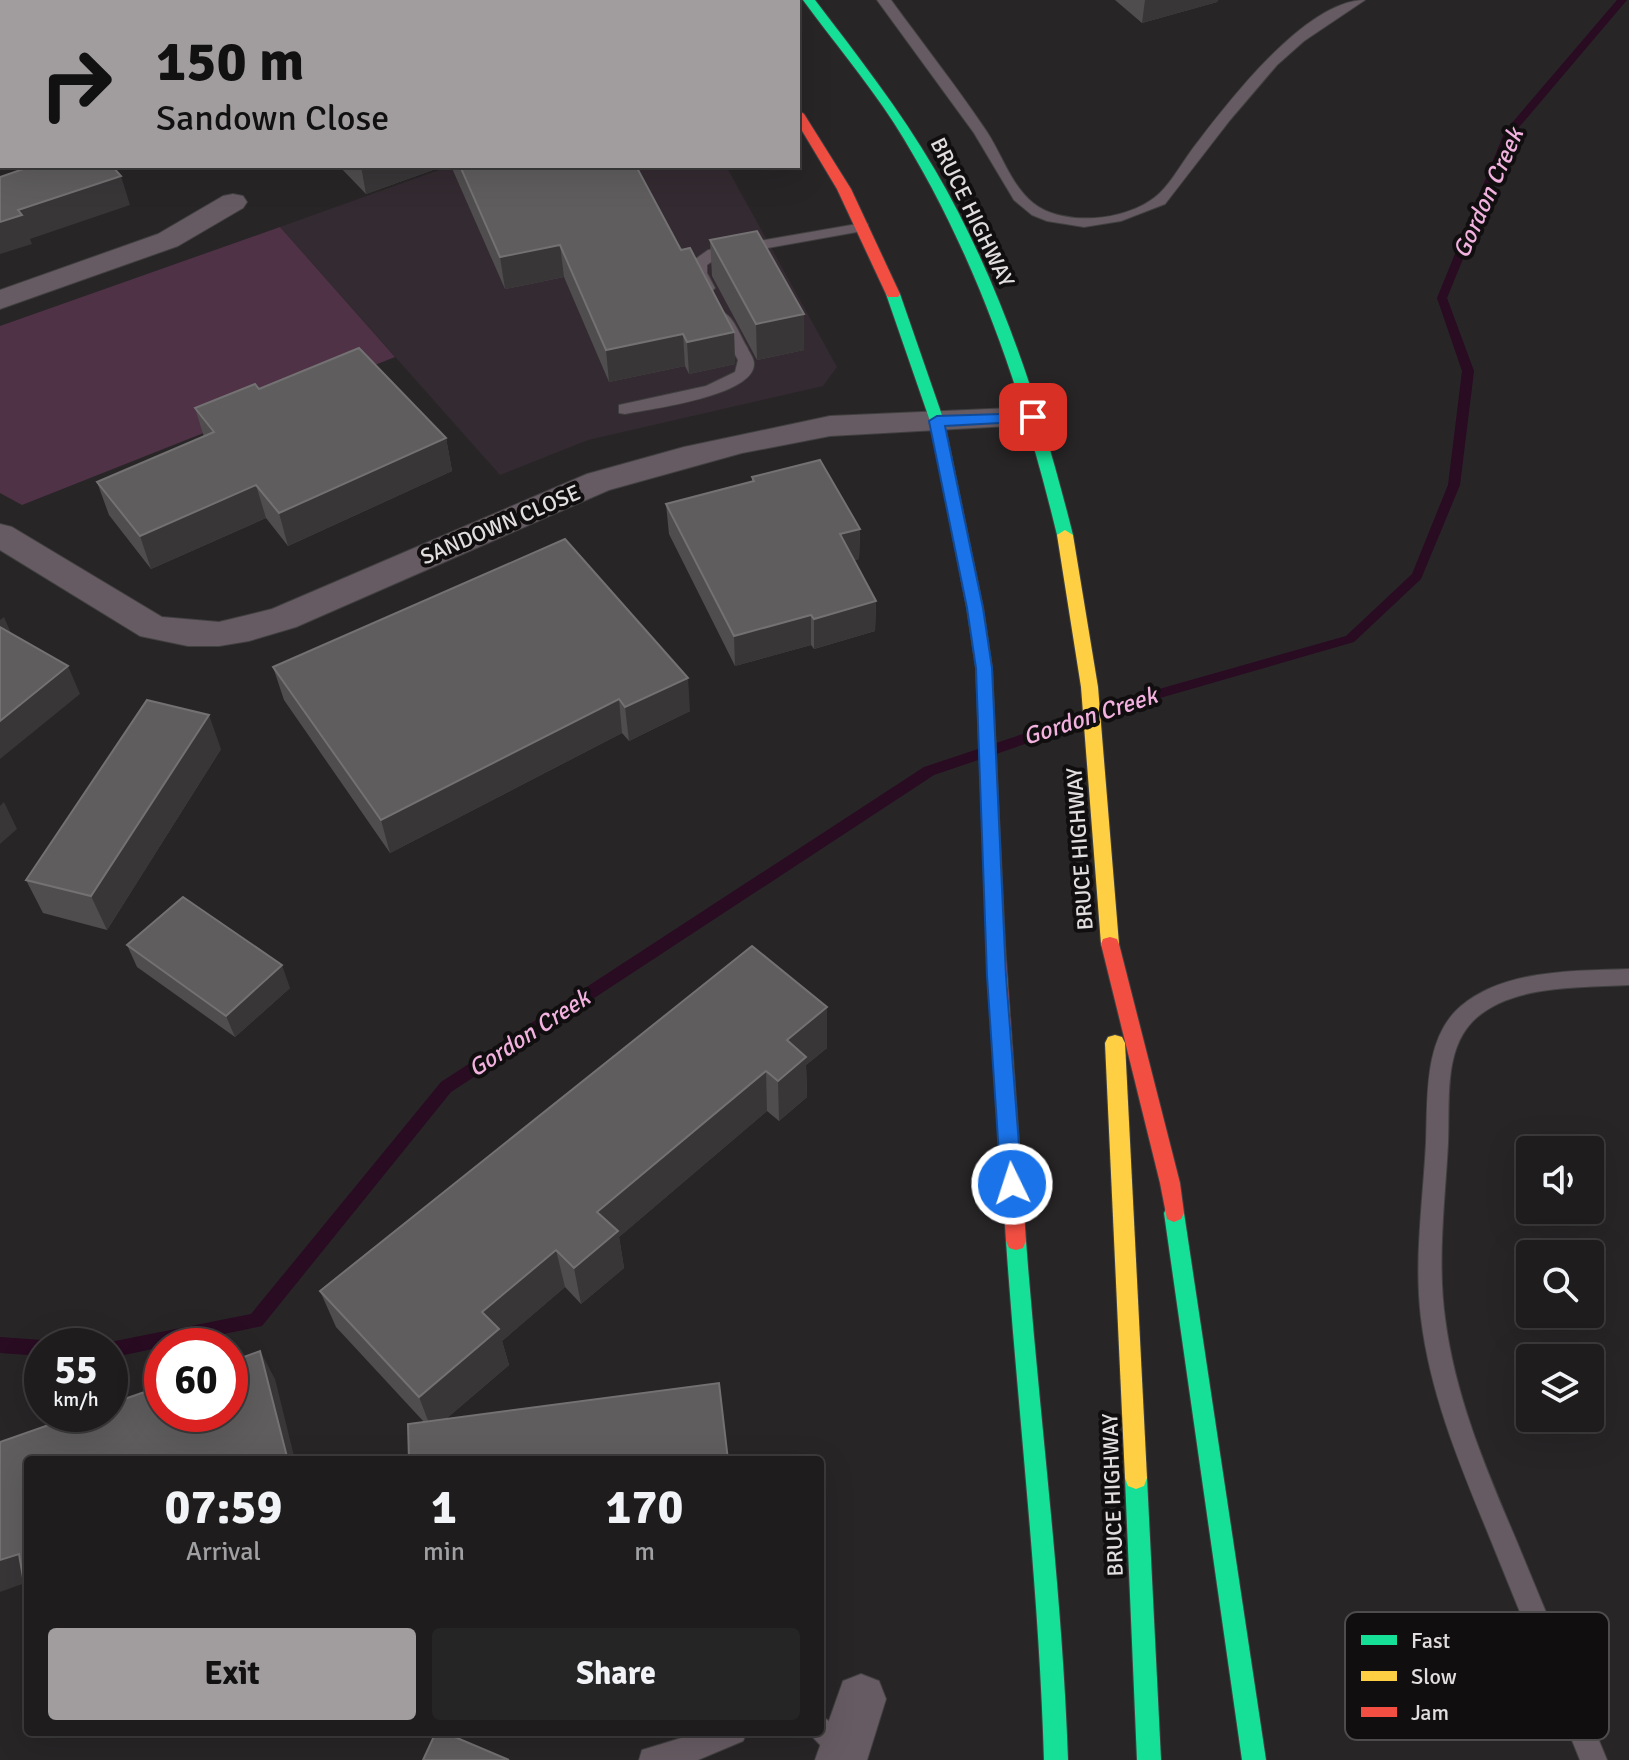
<!DOCTYPE html>
<style>
:root{--surface:#1e1c1d;--page:#262526;--text:#f1f3f6;--muted:#a1a1a4;--line:#3c3a3b;--accent:#a19d9f}
body{margin:0;font-family:Signika,sans-serif;background:var(--page);color:var(--text);height:100vh;display:flex;flex-direction:column;font-size:30px;white-space:nowrap}
*{box-sizing:border-box;margin:0}
p{font-size:26px;color:var(--muted)}
.icon{flex:none;width:44px;height:44px;fill:none;stroke:currentColor;stroke-width:2;stroke-linecap:round;stroke-linejoin:round}
.map{position:relative;flex:1;overflow:hidden}
.details{position:absolute;left:24px;top:1456px;width:800px;height:280px;display:flex;flex-direction:column;background:var(--surface);border-radius:8px;box-shadow:0 8px 32px #0002,0 0 0 2px var(--line)}
.details>*{flex:none}
.top-card{position:absolute;left:0px;top:0px;width:800px;height:168px;box-shadow:0 8px 32px #0002,0 0 0 2px var(--line);background:#a19d9f;color:#111;overflow:hidden}
.controls{position:absolute;left:1516px;top:1136px;display:grid;gap:16px}
.controls a{display:grid;place-items:center;width:88px;height:88px;border-radius:8px;background:var(--surface);box-shadow:0 8px 32px #0002,0 0 0 2px var(--line);font-size:40px}
.speed{position:absolute;left:24px;top:1328px;display:flex;gap:16px;font-size:40px;font-weight:700;text-align:center}
.speed>*{display:grid;place-content:center;width:104px;height:104px;border-radius:50%;background:var(--surface);box-shadow:0 8px 32px #0002,0 0 0 2px var(--line);line-height:1}
.speed small{font-size:20px;font-weight:400}
.speed .limit{border:12px solid #d22;background:#fff;color:#111}
.pin{position:absolute;display:grid;place-items:center;width:68px;height:68px;color:#fff;margin:-34px;border-radius:16px;box-shadow:0 4px 12px #0006}
.me{position:absolute;width:88px;margin:-44px;rotate:356deg;stroke-linejoin:round;filter:drop-shadow(0 0 6px #0008)}
.turn{display:flex;align-items:center;gap:28px;height:168px;padding:0 24px;font-size:36px}
.turn .icon{width:104px;height:104px;stroke-width:2.5}
.turn b{display:block;font-size:56px;line-height:68px}
.eta{display:flex;justify-content:space-evenly;align-items:center;height:136px;text-align:center}
.eta b{font-size:48px;font-weight:700;line-height:56px}
.action{display:flex;gap:16px;margin-top:auto;padding:16px 24px}
.action a{flex:1;height:92px;border-radius:8px;background:var(--accent);color:#111;font-size:32px;font-weight:700;line-height:92px;text-align:center}
.action a+a{background:var(--page);color:var(--text)}
.map>svg:first-child{display:block}
.built{fill:#342a31}
.green{fill:#4f3246}
.lines{fill:none;stroke-linecap:round;stroke-linejoin:round}
.stream{fill:#290b22;fill-rule:evenodd}
.lane-casing{stroke:#414041;stroke-width:2}
.street-casing{stroke:#414041;stroke-width:2}
.fast-casing{stroke:#414041;stroke-width:2}
.slow-casing{stroke:#414041;stroke-width:2}
.jam-casing{stroke:#414041;stroke-width:2}
.lane{fill:#665b62;fill-rule:evenodd}
.street{fill:#665b62;fill-rule:evenodd}
.fast{fill:#16e098;fill-rule:evenodd}
.slow{fill:#ffcf43;fill-rule:evenodd}
.jam{fill:#f24e42;fill-rule:evenodd}
.wall{fill:#4f4d4e}
.shaded-wall{fill:#393638}
.building{fill:#5f5d5e;stroke:#737172;stroke-width:2}
.route{fill:#1a73e8;stroke:#114b97;stroke-width:2}
.labels{text-anchor:middle;stroke-width:8;stroke-linejoin:round;paint-order:stroke}
.street-label{font-size:22px;fill:#e2dee0;stroke:#100e0f}
.water-label{font-size:24px;font-style:italic;fill:#f2b1de;stroke:#100e0f}
.key{fill:#100e0f;stroke:#4f4c4e;stroke-width:2}
.key-label{font-size:22px;fill:#e2dee0}
</style>
<div class="map">
<svg width="1629" height="1760" viewBox="0 0 1629 1760">
<rect width="100%" height="100%" fill="#282527"/>
<polygon class="built" points="450,166 726,166 837,367 823,386 588,440 500,475 280,227"/>
<polygon class="green" points="280,227 395,357 22,505 0,493 0,326"/>
<g class="lines">
<g class="stream">
<polygon points="1617,0 1627,0 1515,132 1447,298 1474,371 1460,485 1421,579 1354,642 1160,698 934,775 451,1092 262,1326 110,1358 110,1346 103,1346 110,1342 251,1314 441,1082 924,767 1152,691 1346,636 1412,574 1448,485 1462,371 1437,298 1505,131"/>
<polygon points="0,1337 42,1340 48,1343 49,1346 42,1346 42,1356 0,1353"/>
</g>
<defs>
<g id="lane">
<path d="M877 0H891C923 44 957 87 987 132 1002 155 1011 185 1033 203 1063 227 1124 221 1154 198 1168 188 1180 166 1191 151 1225 106 1305 0 1365 0L1304 41 1277 65 1230 120 1165 204 1121 221 1084 227 1047 221 1032 215 1014 200 974 133Z"/>
<polygon points="863,223 868,224 868,230 718,257 707,265 707,273 715,288 712,291 702,291 691,273 694,260 708,250"/>
<path d="M722 312C734 316 740 336 747 347 749 352 754 358 754 364 754 396 650 409 625 414L619 413V405L706 386 735 372 738 360 714 317Z"/>
<path d="M1629 969V985C1581 988 1510 984 1473 1021 1443 1051 1450 1104 1448 1143 1445 1201 1437 1260 1445 1318 1455 1397 1486 1469 1517 1542 1547 1615 1577 1687 1607 1760H1580C1552 1691 1524 1622 1496 1553 1465 1476 1431 1401 1421 1318 1414 1260 1423 1201 1426 1143 1428 1099 1423 1038 1461 1006 1505 969 1575 971 1629 969Z"/>
<polygon points="820,1715 842,1730 854,1760 828,1760 823,1748 808,1732 820,1732"/>
<polygon points="701,1732 747,1732 743,1741 698,1760 639,1760 642,1750"/>
</g>
<g id="street">
<polygon points="233,194 243,196 247,202 243,208 178,246 0,309 0,290 158,234 223,196"/>
<polygon points="1033,407 1044,410 1049,417 1044,424 830,436 742,453 609,490 296,627 249,641 219,646 188,646 140,636 0,550 0,524 12,527 162,617 219,622 272,609 587,474 684,447 830,416"/>
<polygon points="861,1674 879,1681 886,1699 867,1760 815,1760 843,1681"/>
</g>
<g id="fast">
<polygon points="720,0 732,0 733,2 721,2"/>
<path d="M803 0H815C857 55 900 110 935 170 1001 283 1041 408 1073 535L1070 539H1060L1057 535C1022 390 974 249 894 123 866 80 833 41 803 0Z"/>
<polygon points="893,290 900,294 944,421 983,608 992,668 1005,945 1003,950 989,950 987,945 976,668 967,608 930,421 886,294"/>
<polygon points="1174,1204 1181,1207 1184,1213 1266,1760 1242,1760 1164,1213 1167,1207"/>
<path d="M1016 1232 1023 1234 1026 1241C1039 1414 1062 1587 1068 1760H1044C1039 1587 1018 1414 1006 1241L1009 1234Z"/>
<polygon points="1136,1467 1144,1470 1147,1478 1161,1760 1137,1760 1125,1478 1128,1470"/>
</g>
<g id="slow">
<polygon points="1065,530 1073,535 1098,687 1119,944 1117,949 1103,949 1101,944 1081,687 1057,535"/>
<polygon points="1115,1035 1122,1037 1125,1043 1147,1478 1144,1486 1136,1489 1128,1486 1125,1478 1105,1043 1108,1037"/>
</g>
<g id="jam">
<polygon points="798,110 804,114 851,189 900,294 898,297 888,297 886,294 837,189 798,124"/>
<polygon points="1110,937 1117,939 1119,944 1180,1183 1184,1213 1181,1219 1174,1222 1167,1219 1160,1183 1101,944 1103,939"/>
<polygon points="996,938 1003,940 1005,945 1026,1241 1023,1248 1016,1250 1009,1248 1006,1241 987,945 989,940"/>
</g>
</defs>
<use href="#lane" class="lane-casing"/>
<use href="#street" class="street-casing"/>
<use href="#fast" class="fast-casing"/>
<use href="#slow" class="slow-casing"/>
<use href="#jam" class="jam-casing"/>
<use href="#lane" class="lane"/>
<use href="#street" class="street"/>
<use href="#fast" class="fast"/>
<use href="#slow" class="slow"/>
<use href="#jam" class="jam"/>
</g>
<g class="wall">
<polygon points="472,0 529,0 523,2 474,2"/>
<polygon points="1115,0 1218,0 1217,2 1142,23"/>
<polygon points="339,166 444,166 366,194"/>
<polygon points="451,166 636,166 681,250 734,332 735,364 689,374 685,366 609,382 564,277 505,289"/>
<polygon points="710,240 804,350 757,360 712,276"/>
<polygon points="259,389 446,438 452,471 288,546 266,518 151,569 109,515 97,482 204,437 195,408"/>
<polygon points="752,477 860,529 859,559 854,560 876,601 875,631 814,649 811,645 735,666 669,534 666,504 752,482"/>
<polygon points="565,539 690,711 629,741 622,733 390,853 284,700 273,667"/>
<polygon points="221,749 107,930 43,913 26,880"/>
<polygon points="127,945 290,988 235,1037 137,967"/>
<polygon points="827,1007 827,1048 806,1065 807,1097 779,1121 767,1111 619,1237 624,1268 581,1304 565,1287 502,1341 509,1365 447,1418 424,1422 336,1327 320,1291"/>
</g>
<g class="shaded-wall">
<polygon points="357,0 416,0 411,2 357,2"/>
<polygon points="486,0 529,0 523,2 486,2"/>
<polygon points="1145,0 1218,0 1217,2 1142,23"/>
<polygon points="2,56 2,83 0,85 0,57"/>
<polygon points="361,166 444,166 366,194"/>
<polygon points="121,176 130,205 30,239 32,244 0,254 0,222 18,210"/>
<polygon points="560,245 564,277 505,289 500,257"/>
<polygon points="804,314 804,350 757,360 756,324"/>
<polygon points="734,332 735,364 689,374 687,342"/>
<polygon points="683,334 685,366 609,382 606,350"/>
<polygon points="446,438 452,471 288,546 279,513"/>
<polygon points="256,485 266,518 151,569 140,536"/>
<polygon points="860,529 859,559 839,564 840,534"/>
<polygon points="876,601 875,631 814,649 814,619"/>
<polygon points="811,615 811,645 735,666 734,636"/>
<polygon points="4,617 16,645 0,637 0,620"/>
<polygon points="68,666 80,694 0,759 0,721"/>
<polygon points="688,678 690,711 629,741 625,707"/>
<polygon points="619,699 622,733 390,853 381,820"/>
<polygon points="209,715 221,749 107,930 91,896"/>
<polygon points="4,802 17,829 0,844 0,806"/>
<polygon points="282,965 290,988 235,1037 226,1016"/>
<polygon points="827,1007 827,1048 806,1065 807,1097 779,1121 778,1081 787,1040"/>
<polygon points="766,1071 767,1111 619,1237 624,1268 581,1304 574,1268 597,1212"/>
<polygon points="556,1250 565,1287 502,1341 509,1365 432,1431 419,1397 482,1312"/>
<polygon points="260,1351 275,1379 295,1460 279,1460"/>
<polygon points="19,1554 28,1582 0,1592 0,1560"/>
</g>
<g class="building">
<polygon points="0,0 12,0 18,2 2,2 2,56 0,57"/>
<polygon points="106,0 138,0 139,2 98,2"/>
<polygon points="175,0 367,0 370,2 174,2"/>
<polygon points="32,166 112,166 121,176 18,210 22,215 0,222 0,177"/>
<polygon points="460,166 636,166 681,250 690,248 734,332 687,342 683,334 606,350 560,245 500,257"/>
<polygon points="757,231 804,314 756,324 710,240"/>
<polygon points="359,348 446,438 279,513 256,485 140,536 97,482 214,432 195,408 255,384 259,389"/>
<polygon points="820,460 860,529 840,534 876,601 814,619 811,615 734,636 666,504 754,481 752,477"/>
<polygon points="565,539 688,678 625,707 619,699 381,820 273,667"/>
<polygon points="0,627 68,666 0,721"/>
<polygon points="147,700 209,715 91,896 26,880"/>
<polygon points="183,897 282,965 226,1016 127,945"/>
<polygon points="752,946 827,1007 787,1040 806,1057 778,1081 766,1071 597,1212 618,1231 574,1268 556,1250 482,1312 499,1329 419,1397 320,1291"/>
<polygon points="260,1351 287,1457 279,1460 28,1460 28,1594 26,1595 19,1554 0,1560 0,1442 80,1414 110,1414 110,1404 162,1386 162,1414 230,1414 230,1362"/>
<polygon points="719,1383 728,1460 409,1460 408,1424"/>
<polygon points="436,1732 443,1732 509,1760 423,1760"/>
</g>
<polygon class="route" points="1033,413 1040,417 1038,421 945,426 983,608 992,668 1006,976 1022,1184 1019,1191 1012,1193 1004,1191 1001,1184 987,976 976,668 967,608 929,421 937,416"/>
<g class="labels">
<g class="street-label">
<text transform="translate(973 212) rotate(64)" y="8">BRUCE HIGHWAY</text>
<text transform="translate(500 524) rotate(-23)" y="8">SANDOWN CLOSE</text>
<text transform="translate(1079 849) rotate(-94)" y="8">BRUCE HIGHWAY</text>
<text transform="translate(1112 1495) rotate(-92)" y="8">BRUCE HIGHWAY</text>
</g>
<g class="water-label">
<text transform="translate(1488 193) rotate(-66)" y="8">Gordon Creek</text>
<text transform="translate(1090 716) rotate(-18)" y="8">Gordon Creek</text>
<text transform="translate(529 1033) rotate(-33)" y="8">Gordon Creek</text>
</g>
</g>
<rect x="1345" y="1612" width="264" height="128" rx="12" class="key"/>
<rect x="1361" y="1635" width="36" height="10" fill="#16e098"/>
<rect x="1361" y="1671" width="36" height="10" fill="#ffcf43"/>
<rect x="1361" y="1707" width="36" height="10" fill="#f24e42"/>
<g class="key-label">
<text x="1411" y="1648">Fast</text>
<text x="1411" y="1684">Slow</text>
<text x="1411" y="1720">Jam</text>
</g>
</svg>
<div class="controls">
<a><svg class="icon" aria-label="sound" viewBox="0 0 24 24"><path d="M4 9h4l5-4v14l-5-4H4zM17 9q2 3 0 6"/></svg></a>
<a><svg class="icon" aria-label="search" viewBox="0 0 24 24"><circle cx="10" cy="10" r="6"/><path d="M15 15l6 6"/></svg></a>
<a><svg class="icon" aria-label="layers" viewBox="0 0 24 24"><path d="M12 4l9 5-9 5-9-5zM3 14l9 5 9-5"/></svg></a>
</div>
<div class="speed"><div>55<small>km/h</small></div><div class="limit">60</div></div>
<div class="pin" style="left:1033px;top:417px;background:#d93025"><svg class="icon" aria-label="arrive" viewBox="0 0 24 24"><path d="M6 21V4h12l-3 4 3 4H6"/></svg></div>
<svg class="me" style="left:1012px;top:1184px" viewBox="-20 -20 40 40"><circle r="17" fill="#1a73e8" stroke="#fff" stroke-width="3"/><path d="M0-11L8 9 0 5-8 9z" fill="#fff"/></svg>
<div class="top-card">
<div class="turn"><svg class="icon" aria-label="right" viewBox="0 0 24 24"><path d="M7 20v-9h11M14 6l5 5-5 5"/></svg><div><b>150 m</b>Sandown Close</div></div>
</div>
<section class="details">
<div class="eta">
<div><b>07:59</b><p>Arrival</p></div>
<div><b>1</b><p>min</p></div>
<div><b>170</b><p>m</p></div>
</div>
<div class="action"><a>Exit</a><a>Share</a></div>
</section>
</div>
